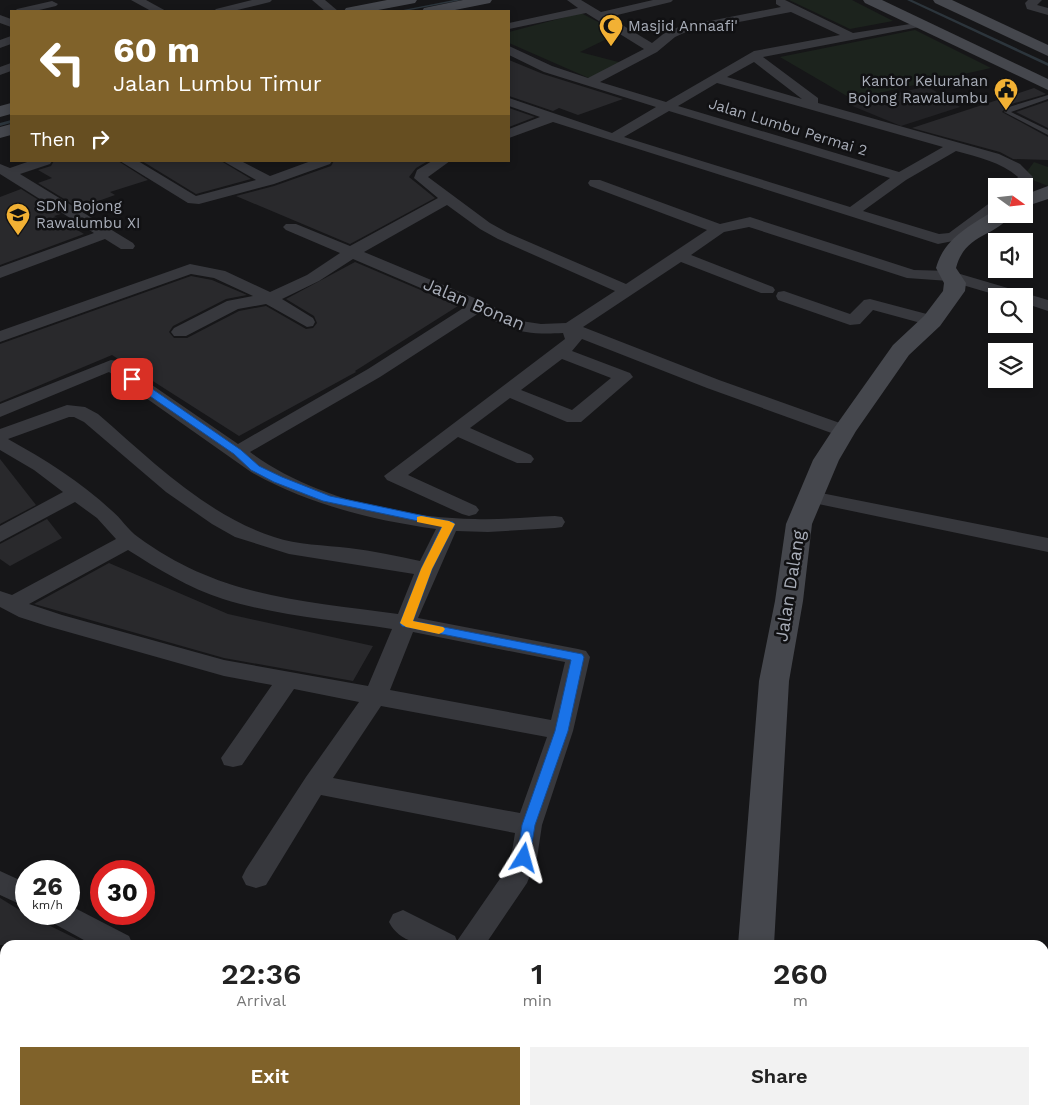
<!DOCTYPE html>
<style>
:root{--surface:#fff;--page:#f2f2f2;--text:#222;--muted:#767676;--accent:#80622a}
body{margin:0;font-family:"Work Sans",sans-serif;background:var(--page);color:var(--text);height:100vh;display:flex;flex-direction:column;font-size:19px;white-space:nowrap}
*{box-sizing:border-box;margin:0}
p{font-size:16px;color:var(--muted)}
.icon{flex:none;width:28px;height:28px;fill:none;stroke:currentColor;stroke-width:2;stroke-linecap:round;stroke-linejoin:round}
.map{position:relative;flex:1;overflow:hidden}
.sheet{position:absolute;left:0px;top:940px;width:1049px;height:175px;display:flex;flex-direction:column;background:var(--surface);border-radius:15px 15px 0 0;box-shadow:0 2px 8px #0003}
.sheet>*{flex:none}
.guide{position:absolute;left:10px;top:10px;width:500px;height:152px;border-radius:0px;box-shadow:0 2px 8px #0003;background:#80622a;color:#fff;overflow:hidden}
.needle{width:32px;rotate:105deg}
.buttons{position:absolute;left:988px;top:178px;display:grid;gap:10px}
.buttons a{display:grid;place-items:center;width:45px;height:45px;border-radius:0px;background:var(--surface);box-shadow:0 2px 8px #0003;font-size:25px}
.speed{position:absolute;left:15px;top:860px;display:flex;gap:10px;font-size:25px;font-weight:700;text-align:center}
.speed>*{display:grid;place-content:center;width:65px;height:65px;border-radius:50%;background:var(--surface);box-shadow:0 2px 8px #0003;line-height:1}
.speed small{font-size:12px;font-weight:400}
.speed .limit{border:8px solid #d22;background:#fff;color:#111}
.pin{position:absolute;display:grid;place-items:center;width:42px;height:42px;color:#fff;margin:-21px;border-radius:10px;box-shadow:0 2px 8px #0006}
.me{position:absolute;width:55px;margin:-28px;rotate:8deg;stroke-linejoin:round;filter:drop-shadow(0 0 4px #0008)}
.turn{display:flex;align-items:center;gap:18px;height:105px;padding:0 20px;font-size:22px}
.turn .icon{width:65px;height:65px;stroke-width:2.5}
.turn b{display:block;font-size:35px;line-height:42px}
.then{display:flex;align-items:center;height:48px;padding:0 20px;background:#0003;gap:10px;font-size:19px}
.eta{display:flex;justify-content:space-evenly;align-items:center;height:85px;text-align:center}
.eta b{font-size:30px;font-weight:600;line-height:35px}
.primary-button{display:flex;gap:10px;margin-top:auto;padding:10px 20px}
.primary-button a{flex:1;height:58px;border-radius:0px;background:var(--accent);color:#fff;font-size:20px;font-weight:600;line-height:58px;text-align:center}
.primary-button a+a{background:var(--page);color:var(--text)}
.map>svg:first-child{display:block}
.built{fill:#222225}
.green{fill:#1c231d}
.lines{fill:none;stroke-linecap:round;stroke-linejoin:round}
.stream{fill:#2c353c;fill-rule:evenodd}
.building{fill:#29292c}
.path{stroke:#3d3f44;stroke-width:4;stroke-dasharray:3 5;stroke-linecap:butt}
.lane{fill:#37383d;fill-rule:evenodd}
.street{fill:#37383d;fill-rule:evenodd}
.secondary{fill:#45474d;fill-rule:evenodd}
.route{fill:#1a73e8;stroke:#114b97}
.slow{fill:#f59e0b}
.labels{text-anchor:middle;stroke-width:5;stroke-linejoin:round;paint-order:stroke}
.far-poi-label{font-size:15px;fill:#a8adb8;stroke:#111113;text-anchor:start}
.far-street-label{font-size:15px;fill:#a8adb8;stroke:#111113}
.street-label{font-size:18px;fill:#a8adb8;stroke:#111113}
</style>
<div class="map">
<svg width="1048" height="1115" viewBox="0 0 1048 1115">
<rect width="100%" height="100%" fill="#161618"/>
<polygon class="built" points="927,86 960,107 901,126 850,105"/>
<g class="green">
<polygon points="789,0 852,0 893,21 850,29"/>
<polygon points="581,13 619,33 580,52 622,63 591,79 509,43 509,32"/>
<polygon points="915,30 991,68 852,99 780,57"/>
<polygon points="1034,162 1048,167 1048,186 1030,179 1026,173"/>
</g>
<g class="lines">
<g class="stream">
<polygon points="454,0 462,0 405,11 398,11"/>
<polygon points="907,0 912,0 1048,63 1048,66"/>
<polygon points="11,120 11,123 0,126 0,123"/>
</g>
</g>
<g class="building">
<polygon points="509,60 543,74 623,99 578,115 559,108 553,111 509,96"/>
<polygon points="1034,88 1046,94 1008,105 1002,112 1048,137 1048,160 1013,159 1000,152 912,128"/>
<polygon points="1048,101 1048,128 1016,112"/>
<polygon points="509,108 535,117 509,127"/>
<polygon points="54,161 118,161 148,180 110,192 115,195 79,208 38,183 52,178 38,170 51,166"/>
<polygon points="142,161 221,161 251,179 196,194"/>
<polygon points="334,161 428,161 416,168 409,177 435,198 350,244 236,196 274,186 331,166"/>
<polygon points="21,189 61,214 54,216 84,234 0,265 0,197"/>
<polygon points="355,262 458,306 355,371 356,372 239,436 112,355 0,402 0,344 191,276 212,280 247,295 226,299 173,326 169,332 174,338 187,338 239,311 266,306 306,329 313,328 317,323 314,316 286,299"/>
<polygon points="0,459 36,505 0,524"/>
<polygon points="47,519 62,538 10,566 0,559 0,544"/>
<polygon points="109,563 228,614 373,646 353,681 224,658 34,604"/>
<polygon points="0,898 26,914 89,945 0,945"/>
</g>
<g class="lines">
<polyline class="path" points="1044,995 1048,996"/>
<polygon class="lane" points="1048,95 1048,99 1011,112 1048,130 1048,135 1004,112 1009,107"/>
<g class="street">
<polygon points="131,0 146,0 166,11 151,11"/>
<polygon points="252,0 272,0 270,2 233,11 214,11 216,9"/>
<polygon points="312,0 325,0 338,11 325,11"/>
<path d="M567 0H581L601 12 653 0H673L671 2 609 17 652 43 667 31 679 27 781 7 776 4V0H785L853 33 923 22 925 24 919 27 763 57 818 98V103L999 154 1020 164 1033 177 1024 188V186H1011L1018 177C1001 162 978 157 956 151L906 180 863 211 939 234 949 233 991 202 996 201V212L958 240 938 244 553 122 509 138V129L540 117 509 106V98L612 133 656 107 544 72 509 55V46L552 66 588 78 644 49 586 13 509 29V23L578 8ZM791 12 840 35 754 51 666 102 600 82 657 52 675 37 686 32ZM754 62 802 99 727 77ZM717 83 943 147 899 172 678 106ZM669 111 890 178 850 207 624 137Z"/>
<polygon points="1028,0 1042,0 1037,5 1048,8 1048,15 1027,9 1025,3"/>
<polygon points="52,1 58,4 56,6 35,11 15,11 17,9"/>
<polygon points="0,15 11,19 11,27 0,23"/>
<polygon points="11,36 11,44 0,48 0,40"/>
<polygon points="11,63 11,71 0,75 0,67"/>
<polygon points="30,161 52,161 50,164 20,174 133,243 135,246 133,249 121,249 105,239 0,278 0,267 94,233 0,174 0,164 10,168"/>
<polygon points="120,161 138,161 196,196 256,180 223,161 241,161 270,176 311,161 332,161 330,164 274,184 199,204 188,203"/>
<path d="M432 161H450L428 177 490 223 508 233 626 284 707 230 590 186 588 183 590 180H600L720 224 750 217 914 270 950 271 1048 300V311L1024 303V296H1000L949 281 907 278 749 227 724 232 691 255 773 287 775 290 773 293H761L681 262 583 327 719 380 851 427 853 431 851 435H837L707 388 582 339 572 351 630 373 633 377 581 422H567L510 398 470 428 531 455 534 459 531 463H517L458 437 408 475 476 506 479 510 476 514 469 516 462 514 387 480 384 476 565 339 563 333C524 335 513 331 479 313L380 377 250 452C310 497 401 518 475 519 501 520 528 517 555 516L562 517 565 522 562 527 555 528 488 532 456 531 418 618 578 649 586 651 590 657 573 731 542 825 537 858 527 883 485 945C455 945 405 954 389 922L393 914 403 910 455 936 457 941 506 870 511 858 515 833 321 795 266 885 256 888 246 885 242 877 246 869 306 777 359 702 294 689 242 765 233 767 224 765 221 758 272 685 224 676 47 626 19 617 0 607V591L12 595 116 539 97 518 75 502 0 542V526L63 492 34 470 0 450V429L67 405 85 407 98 414C151 460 206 515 274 537 298 545 324 545 349 548 373 551 397 556 420 561L436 529C371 520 308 504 251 472L109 372 0 417V404L111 360 117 361 238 444 368 369 465 307 353 259 319 281 282 299 313 318 315 322 313 326 307 327 266 304 238 309 186 336H174L171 332 174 328 227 301 253 296 214 278 191 274 0 342V331L190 264 225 271 270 292 307 275 340 253 286 230 283 227 286 224H296L350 246 438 198 414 178 417 170ZM447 205 480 229 498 239 615 291 566 323 541 324 521 321 484 302 364 252ZM562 359 611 378 572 410 521 390ZM69 417H74L84 422 166 492 212 524 235 537 289 554 414 574 398 614C302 601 219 597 138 537 128 530 121 518 111 510 81 482 44 459 8 439ZM128 550C158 569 189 588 223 599 277 616 335 620 392 629L368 686 224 660 62 615 29 604ZM413 632 565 662 551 720 390 690ZM381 706 547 737 520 813 333 778Z"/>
<polygon points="784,291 850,314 864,300 870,299 938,317 940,321 938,325 932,326 873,310 860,324 850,325 778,300 776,296 778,292"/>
<polygon points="811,491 1048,538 1048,552 804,501 801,497 804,493"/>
<polygon points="0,871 26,883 26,907 0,895"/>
<polygon points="69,905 129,936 133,945 93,945 51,922 47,914 69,914"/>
<polygon points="5,1075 5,1108 0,1109 0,1077"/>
<polygon points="446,1110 484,1110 487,1115 449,1115"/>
<polygon points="750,1110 791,1110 794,1115 753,1115"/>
</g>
<g class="secondary">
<polygon points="387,0 417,0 415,3 373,11 344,11 346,8"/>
<polygon points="463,0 492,0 490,3 450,11 422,11 424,8"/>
<polygon points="863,0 882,0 1048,79 1048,90 865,3"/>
<polygon points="933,0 952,0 1048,45 1048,56 935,3"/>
<polygon points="11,103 11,114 0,117 0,106"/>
<polygon points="11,124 11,135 0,138 0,127"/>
<polygon points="1048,186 1048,199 1024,207 1024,195"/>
<path d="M995 210 996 214H1012C996 237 965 233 956 268L966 283 965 291 940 326 909 355 856 431 839 460 812 524 803 601 789 681 774 945H738L759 681 775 601 786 524 813 460 832 431 893 345 924 316 943 291 944 283 936 268C944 238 971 225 995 210Z"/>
<polygon points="690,1110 730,1110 728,1115 688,1115"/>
</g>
</g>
<polygon class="route" points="128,377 135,377 241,450 259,466 282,477 330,496 453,522 455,524 432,569 413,621 582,654 584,657 568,731 535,825 529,862 519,862 517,858 522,825 555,731 571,660 402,626 400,623 421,569 442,526 323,501 274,482 251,470 234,454 128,381"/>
<polygon class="slow" points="421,516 449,521 455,524 432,569 413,621 443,627 445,629 443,632 439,634 406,627 400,623 421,569 442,527 417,522 417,517"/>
<defs>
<symbol id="mosque-pin" viewBox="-11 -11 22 30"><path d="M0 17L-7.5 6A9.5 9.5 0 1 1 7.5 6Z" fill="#f2b134" stroke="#111113"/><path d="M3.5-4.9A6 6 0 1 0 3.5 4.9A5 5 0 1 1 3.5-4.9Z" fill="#111"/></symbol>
<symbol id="civic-pin" viewBox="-11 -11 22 30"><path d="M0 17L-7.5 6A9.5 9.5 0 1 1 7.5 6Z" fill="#f2b134" stroke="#111113"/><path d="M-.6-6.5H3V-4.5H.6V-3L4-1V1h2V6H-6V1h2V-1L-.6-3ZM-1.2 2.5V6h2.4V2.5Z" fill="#111"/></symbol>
<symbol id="school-pin" viewBox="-11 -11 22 30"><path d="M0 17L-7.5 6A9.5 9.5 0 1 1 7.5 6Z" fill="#f2b134" stroke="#111113"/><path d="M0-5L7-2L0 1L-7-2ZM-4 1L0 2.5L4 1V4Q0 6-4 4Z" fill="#111"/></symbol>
</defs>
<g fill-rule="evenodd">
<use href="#mosque-pin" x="597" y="12" width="28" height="38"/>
<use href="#civic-pin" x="992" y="76" width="28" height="38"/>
<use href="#school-pin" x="4" y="201" width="28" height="38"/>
</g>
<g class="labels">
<g class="far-poi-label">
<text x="628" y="31">Masjid Annaafi'</text>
<text x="988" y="86" text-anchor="end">Kantor Kelurahan<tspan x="988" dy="17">Bojong Rawalumbu</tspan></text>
<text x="36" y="211">SDN Bojong<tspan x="36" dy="17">Rawalumbu XI</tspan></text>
</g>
<g class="far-street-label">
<text transform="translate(788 127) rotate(17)" y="5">Jalan Lumbu Permai 2</text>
</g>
<g class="street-label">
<text transform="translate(474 304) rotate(23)" y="6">Jalan Bonan</text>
<text transform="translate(790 586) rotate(-81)" y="6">Jalan Dalang</text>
</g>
</g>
</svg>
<div class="buttons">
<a><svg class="needle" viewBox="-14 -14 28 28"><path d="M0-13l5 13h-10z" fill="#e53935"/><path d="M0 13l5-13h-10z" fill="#767676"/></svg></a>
<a><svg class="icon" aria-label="sound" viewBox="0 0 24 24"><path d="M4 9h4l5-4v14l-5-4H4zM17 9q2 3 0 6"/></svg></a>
<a><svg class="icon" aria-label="search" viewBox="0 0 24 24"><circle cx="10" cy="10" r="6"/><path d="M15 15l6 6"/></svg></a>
<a><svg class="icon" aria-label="layers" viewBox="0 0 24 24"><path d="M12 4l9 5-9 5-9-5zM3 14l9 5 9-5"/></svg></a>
</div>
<div class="speed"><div>26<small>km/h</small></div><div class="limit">30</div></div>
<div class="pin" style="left:132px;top:379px;background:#d93025"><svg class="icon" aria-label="arrive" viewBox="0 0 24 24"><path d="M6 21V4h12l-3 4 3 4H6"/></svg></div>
<svg class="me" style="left:524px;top:858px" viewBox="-20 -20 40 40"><path d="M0-17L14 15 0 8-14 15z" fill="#1a73e8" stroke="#fff" stroke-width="4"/></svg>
<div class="guide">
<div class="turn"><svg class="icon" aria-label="left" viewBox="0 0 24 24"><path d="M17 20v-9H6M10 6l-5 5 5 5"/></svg><div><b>60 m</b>Jalan Lumbu Timur</div></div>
<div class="then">Then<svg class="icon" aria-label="right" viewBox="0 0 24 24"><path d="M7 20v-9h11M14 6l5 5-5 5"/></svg></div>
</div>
<section class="sheet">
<div class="eta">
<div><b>22:36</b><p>Arrival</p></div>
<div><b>1</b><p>min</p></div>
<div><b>260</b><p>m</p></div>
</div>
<div class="primary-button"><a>Exit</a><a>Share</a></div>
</section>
</div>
